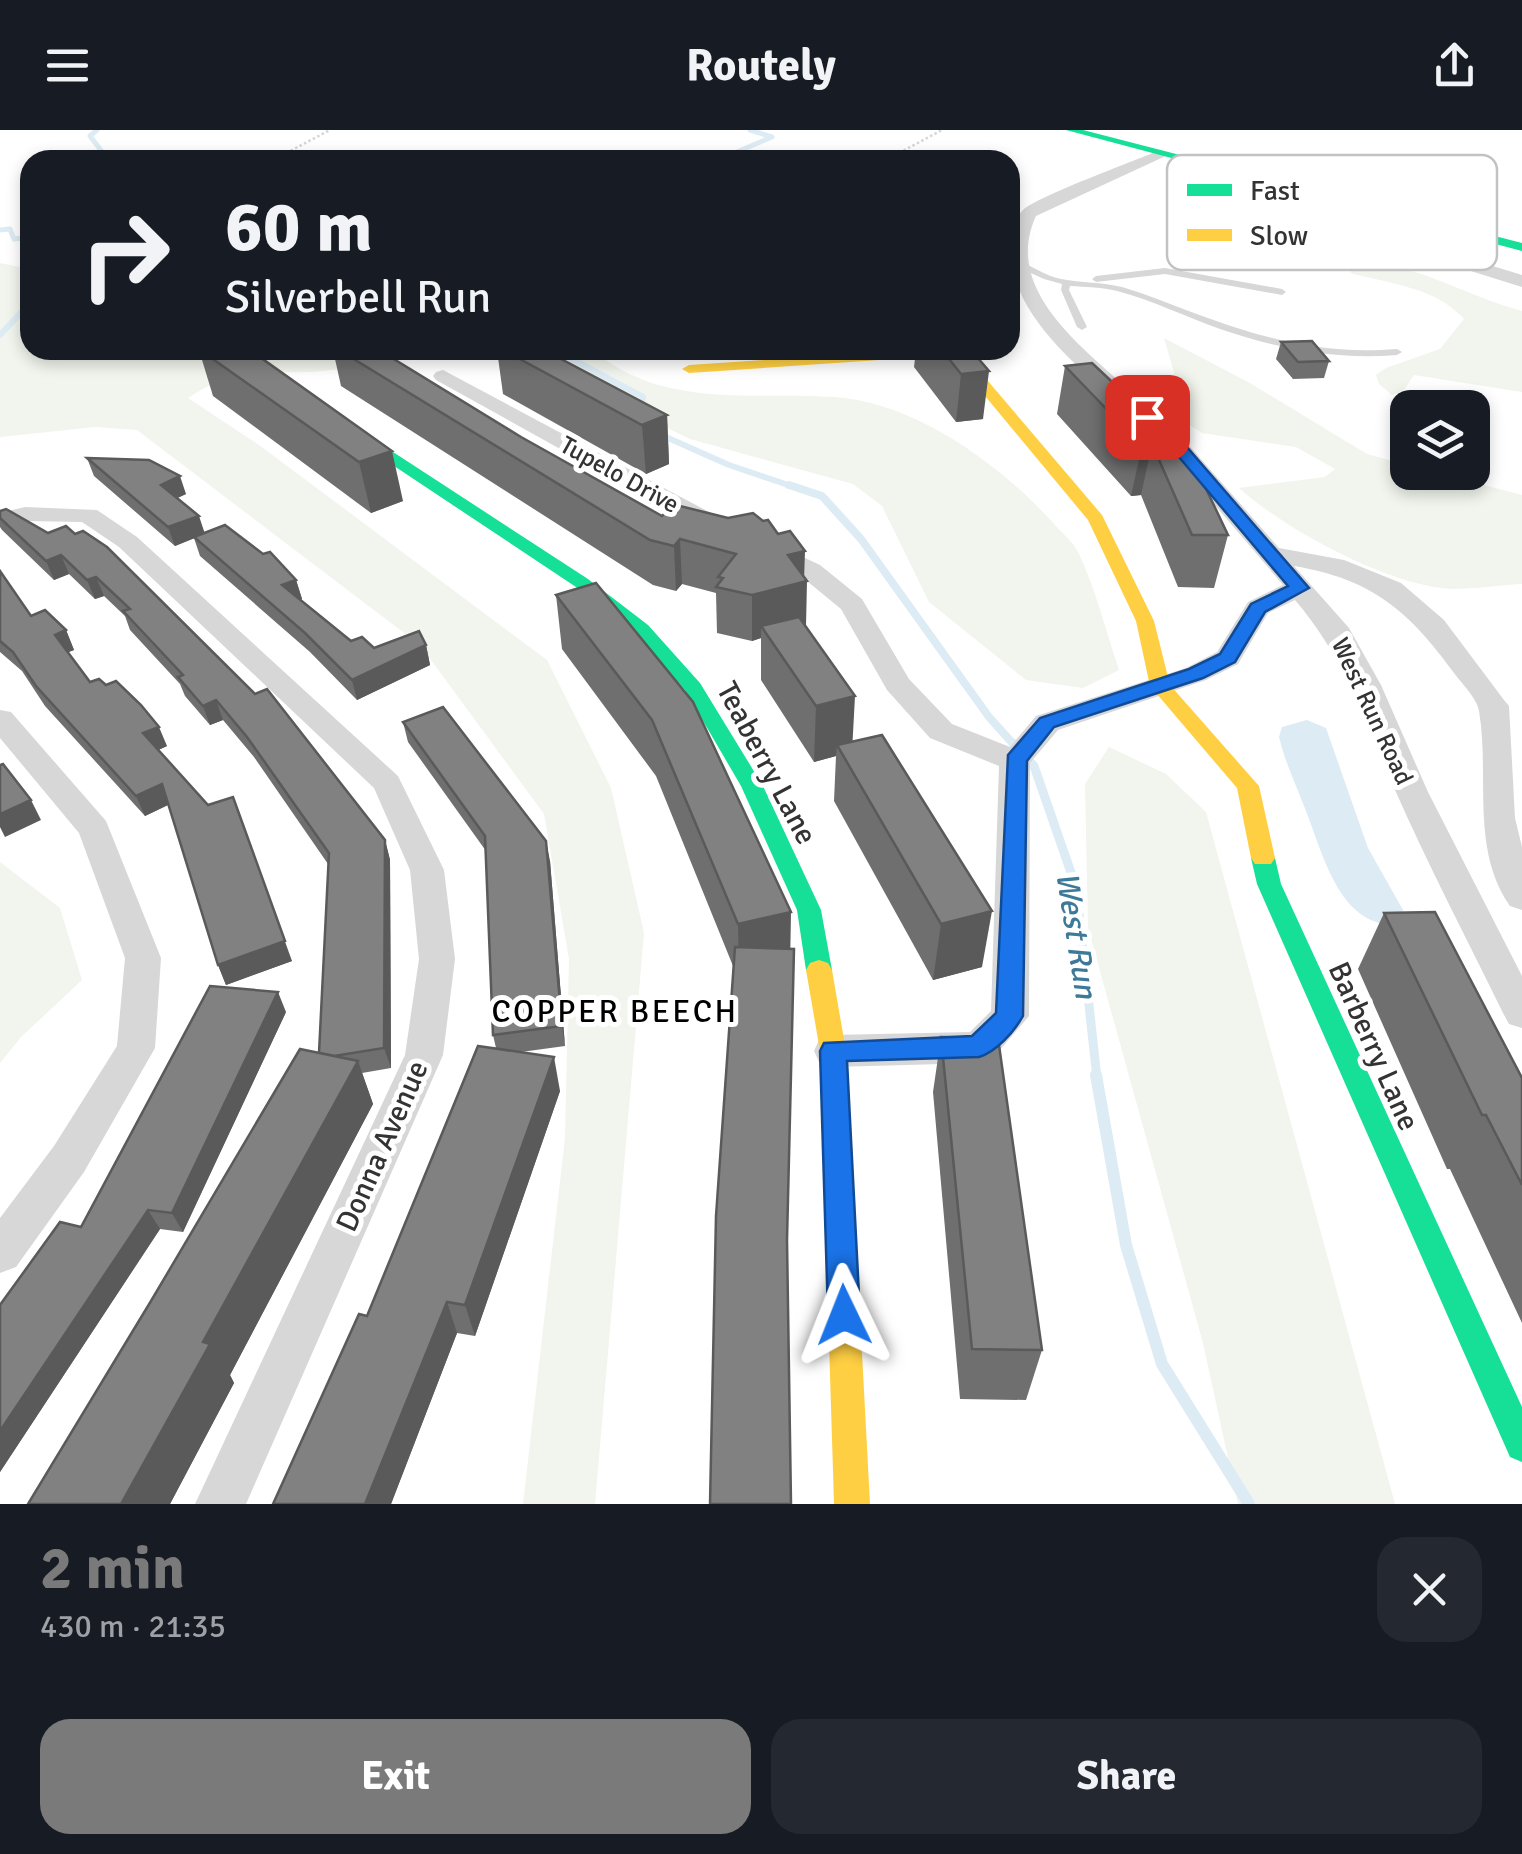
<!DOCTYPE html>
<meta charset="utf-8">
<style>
:root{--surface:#171b24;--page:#242831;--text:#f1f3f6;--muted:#9ea1a6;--accent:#7a7a7a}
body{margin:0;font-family:Signika,sans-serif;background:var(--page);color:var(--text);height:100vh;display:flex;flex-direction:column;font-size:38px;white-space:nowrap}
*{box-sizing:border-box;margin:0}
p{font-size:32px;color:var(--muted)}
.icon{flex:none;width:55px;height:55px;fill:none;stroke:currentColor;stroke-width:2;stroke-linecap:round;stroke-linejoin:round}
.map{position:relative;height:1374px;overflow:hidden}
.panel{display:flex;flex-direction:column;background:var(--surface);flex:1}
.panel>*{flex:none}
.top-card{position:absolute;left:20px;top:20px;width:1000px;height:210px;border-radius:30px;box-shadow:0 5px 15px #0003;background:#171b24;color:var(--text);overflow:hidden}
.buttons{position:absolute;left:1390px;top:260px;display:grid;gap:20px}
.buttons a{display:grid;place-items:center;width:100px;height:100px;border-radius:20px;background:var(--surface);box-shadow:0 5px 15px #0003;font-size:50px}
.pin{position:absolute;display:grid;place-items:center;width:85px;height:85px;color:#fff;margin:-42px;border-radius:20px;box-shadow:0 5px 15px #0006}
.me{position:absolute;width:110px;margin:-55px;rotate:358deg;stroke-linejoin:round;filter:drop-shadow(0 0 8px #0008)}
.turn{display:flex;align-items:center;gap:35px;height:210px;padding:0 40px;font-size:45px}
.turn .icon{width:130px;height:130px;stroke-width:2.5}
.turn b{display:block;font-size:70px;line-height:85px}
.round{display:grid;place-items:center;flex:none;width:105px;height:105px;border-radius:30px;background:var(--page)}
.summary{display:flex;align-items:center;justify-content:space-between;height:170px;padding:0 40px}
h1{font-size:60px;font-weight:700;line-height:75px;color:var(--accent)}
.button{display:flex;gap:20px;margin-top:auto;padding:20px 40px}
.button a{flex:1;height:115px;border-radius:30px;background:var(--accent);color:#fff;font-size:40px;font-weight:700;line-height:115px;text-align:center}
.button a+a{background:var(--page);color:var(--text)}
header{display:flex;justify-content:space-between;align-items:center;height:130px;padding:0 40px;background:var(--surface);font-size:45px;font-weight:700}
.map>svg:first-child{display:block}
.green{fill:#f1f5ed}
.water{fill:#ddecf4}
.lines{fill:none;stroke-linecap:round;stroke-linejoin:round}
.stream-far4{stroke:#ddecf4;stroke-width:5}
.stream-far3{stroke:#ddecf4;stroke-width:6}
.stream-far2{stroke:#ddecf4;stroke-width:8}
.stream-far1{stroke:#ddecf4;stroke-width:9}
.stream{stroke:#ddecf4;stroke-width:12}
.path{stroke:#d6d6d6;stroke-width:2.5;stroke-dasharray:2.5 2.5;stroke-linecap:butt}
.lane{fill:#d7d7d7;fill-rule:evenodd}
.street{fill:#d7d7d7;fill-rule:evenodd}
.fast{fill:#16e098;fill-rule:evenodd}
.slow{fill:#ffcf43;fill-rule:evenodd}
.wall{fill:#6f6f6f}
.shaded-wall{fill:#5a5a5a}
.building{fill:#818181;stroke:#5a5a5a;stroke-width:2.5}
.route{fill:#1a73e8;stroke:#114b97;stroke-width:2.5}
.labels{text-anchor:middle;stroke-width:10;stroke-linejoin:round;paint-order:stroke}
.far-street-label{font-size:25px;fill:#333;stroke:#fff}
.street-label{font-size:30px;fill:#333;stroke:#fff}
.water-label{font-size:32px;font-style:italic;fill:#3d7a99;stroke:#fff}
.neighbourhood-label{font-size:32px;letter-spacing:2.5px;fill:#000;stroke:#fff}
.key{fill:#fff;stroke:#c2c2c2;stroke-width:2.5}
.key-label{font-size:28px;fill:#333}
</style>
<header><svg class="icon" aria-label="menu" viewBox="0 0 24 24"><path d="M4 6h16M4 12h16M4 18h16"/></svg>Routely<svg class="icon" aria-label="share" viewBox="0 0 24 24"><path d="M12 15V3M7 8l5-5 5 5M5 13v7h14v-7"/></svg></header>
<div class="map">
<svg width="1522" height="1374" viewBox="0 0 1522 1374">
<rect width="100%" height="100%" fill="#fff"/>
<g class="green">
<path d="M1358 131C1421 135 1463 165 1522 181V262L1414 245 1404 260 1392 265 1379 254 1376 245 1386 238 1440 219 1464 189C1435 157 1391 154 1350 143Z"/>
<path d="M0 133 30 139V220H441C405 227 368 236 332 240 270 248 248 228 188 268L259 315 547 530 611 658 644 803 595 1374H523L565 1008 569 829 544 684 420 515 137 300 95 297 0 307Z"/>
<path d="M1164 208 1248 252 1367 324 1407 335 1408 342 1438 343 1522 365V454C1499 455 1475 459 1453 459 1390 457 1284 399 1239 358L1325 347 1335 339 1296 317 1202 303 1146 267 1178 256Z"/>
<path d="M496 220H593C661 279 751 262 834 267 916 272 1002 336 1055 395 1063 404 1074 413 1079 424 1096 460 1106 502 1119 540L1083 558 1026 550 929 472 882 376 853 354 690 309 514 224Z"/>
<polygon points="1109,617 1166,644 1206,682 1395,1374 1238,1374 1203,1213 1088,798 1085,654"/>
<polygon points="0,732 60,778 82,850 21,907 0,933"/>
</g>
<path class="water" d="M1307 590 1326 598 1368 718 1403 780 1405 794C1344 803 1326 734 1309 689 1299 661 1286 636 1279 607L1282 597Z"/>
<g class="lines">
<g class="stream-far4">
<polyline points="97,0 90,6 103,23 124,30"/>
<polyline points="718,30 772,7 750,0"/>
<polyline points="0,100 10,99 14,109 30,107"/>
</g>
<g class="stream-far3">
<polyline points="0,205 30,173"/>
<polyline points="555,220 643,267 641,281"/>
<polyline points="659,304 729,335 797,358"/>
</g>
<polyline class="stream-far2" points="789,355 822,366 861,409 989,587 1015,616"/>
<polyline class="stream-far1" points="1013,613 1034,636 1076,757 1097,948"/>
<polyline class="stream" points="1096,945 1126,1115 1162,1234 1249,1374"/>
<g class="path">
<polyline points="273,30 330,0"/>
<polyline points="886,30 942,0"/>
</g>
<g class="lane">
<path d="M1011 130C1029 132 1043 146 1061 149 1081 153 1102 152 1122 157 1146 164 1170 174 1194 183 1265 209 1321 225 1397 219L1402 222 1397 225C1335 230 1279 219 1220 199 1186 187 1152 170 1117 161 1102 157 1086 157 1070 156L1069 160 1087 197 1082 200 1077 197 1061 160 1062 154 1044 149 1011 134Z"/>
<polygon points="1165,138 1282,159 1286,162 1282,165 1165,144 1096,152 1092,149 1096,146"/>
</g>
<g class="street">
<path d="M1158 21 1170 24 1036 86C1003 157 1078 214 1126 257L1129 262 1126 267H1110C1067 226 1010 180 1010 116 1010 105 1014 89 1023 80 1036 67 1134 31 1158 21Z"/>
<polygon points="1375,73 1470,129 1522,145 1522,157 1458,137 1369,81 1367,78"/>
<polygon points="443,240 724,390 727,395 724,400 706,400 436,250 433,246 436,242"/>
<path d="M1170 301 1178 303 1279 418 1344 430 1401 453 1444 490 1504 570 1509 576 1515 688 1522 717V780L1510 776C1470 719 1490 645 1479 581 1477 568 1462 554 1454 543 1409 481 1372 449 1294 436L1349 498 1381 555 1428 662 1522 846V898L1509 894 1503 883C1467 809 1428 735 1395 660 1364 589 1346 530 1295 470L1268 483 1238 534 1206 550 1058 600 1030 633 1029 886 993 928 979 933 833 937 819 932 814 921 819 910 833 905 970 902 991 881 999 636 930 608 887 560 841 479 802 447 751 418 755 413H773L820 435 862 469 909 549 952 594 1010 617 1036 586 1186 538 1217 522 1248 472 1283 455 1162 313 1159 308 1162 303Z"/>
<polygon points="25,377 97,380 137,407 398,646 444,740 455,829 443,925 246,1374 195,1374 405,925 419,829 410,740 374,658 119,417 82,392 25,391 0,397 0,383"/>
<polygon points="0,580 11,582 106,691 161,828 155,918 84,1042 16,1137 0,1143 0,1088 54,1016 117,916 125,828 79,703 0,608"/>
</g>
<g class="fast">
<polygon points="1066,0 1083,0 1522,113 1522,121"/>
<polygon points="337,292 347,292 588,449 648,495 700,553 763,656 821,780 832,840 828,847 819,850 810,847 806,840 797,780 741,656 685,560 634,503 576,457 337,298"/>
<polygon points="1263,720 1275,728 1281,754 1522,1277 1522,1332 1510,1327 1257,754 1251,728"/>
</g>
<g class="slow">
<polygon points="894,221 937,222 976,237 1102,385 1154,491 1170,555 1259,656 1275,728 1271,734 1255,734 1251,728 1237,658 1150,556 1136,491 1088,390 966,243 935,230 894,229 689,243 682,239 689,235"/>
<polygon points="819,830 828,833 832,840 846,921 870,1374 834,1374 820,921 806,840 810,833"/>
</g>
</g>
<g class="wall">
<polygon points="1281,212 1329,231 1324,248 1293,249 1276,229"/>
<polygon points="199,220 250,220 403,371 371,383 213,266"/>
<polygon points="333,220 379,220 521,307 662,386 728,388 763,391 804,447 805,496 852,611 982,837 933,850 834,671 836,626 814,632 761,550 761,508 752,511 717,503 716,463 682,454 676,461 653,455 341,256"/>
<polygon points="497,220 544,220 667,285 669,334 646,344 503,264"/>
<polygon points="916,220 971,220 983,289 956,292 914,237"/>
<polygon points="1092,233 1228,405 1214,458 1178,457 1141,365 1131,366 1057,284 1065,236"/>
<polygon points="87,328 186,364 177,368 204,403 296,450 302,469 300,470 351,511 374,518 426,515 430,535 357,570 310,522 200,426 194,408 175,416 94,346"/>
<polygon points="0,381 48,403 385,710 390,730 391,938 362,943 373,974 230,1245 234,1253 170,1374 28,1374 319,923 328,734 254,627 223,590 210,595 185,566 180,554 130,500 125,486 104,466 95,469 69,444 54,450 2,400 0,397"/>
<polygon points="0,441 31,486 66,500 74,520 68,522 90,552 167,616 158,620 292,831 226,855 218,835 168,675 145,686 45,576 22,541 0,522"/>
<polygon points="556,465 693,572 791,782 733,836 656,646 562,519"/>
<polygon points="403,592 550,731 565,916 521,922 560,961 475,1206 457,1203 391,1374 273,1374 367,1186 496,918 493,905 486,721 408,612"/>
<polygon points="1384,783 1522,948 1522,1193 1450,1039 1447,1039 1358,839"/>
<polygon points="286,882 183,1102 160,1099 0,1342 0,1175 81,1097"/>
<polygon points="941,907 1042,1220 1026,1270 960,1269 933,962"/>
</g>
<g class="shaded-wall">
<polygon points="989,241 983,289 956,292 961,244"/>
<polygon points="667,285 669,334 646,344 642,295"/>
<polygon points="1152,314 1141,365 1131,366 1142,316"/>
<polygon points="392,321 403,371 371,383 359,332"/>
<polygon points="180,346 186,364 167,373 161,355"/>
<polygon points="199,386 205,404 175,416 168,397"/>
<polygon points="680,409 682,454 676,461 674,416"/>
<polygon points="805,421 804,451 807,451 806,496 761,496 761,508 752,511 752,465 788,425"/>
<polygon points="61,425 69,444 54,450 46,431"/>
<polygon points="96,447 104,466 95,469 87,450"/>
<polygon points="296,450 302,469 288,474 282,455"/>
<polygon points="66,500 74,520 64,524 55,505"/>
<polygon points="426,515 430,535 357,570 352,550"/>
<polygon points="855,566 852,622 837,615 836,626 814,632 816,576"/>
<polygon points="216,570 223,590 210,595 203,576"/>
<polygon points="159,597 167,616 152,623 143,603"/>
<polygon points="162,654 170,674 145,686 136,666"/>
<polygon points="233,667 292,831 226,855 218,835"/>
<polygon points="31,670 41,690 5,707 0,697 0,684"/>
<polygon points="385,710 390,730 391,938 384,918"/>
<polygon points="546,711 550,731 565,916 562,896"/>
<polygon points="992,781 982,837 933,850 941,794"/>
<polygon points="791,782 790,838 739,851 738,794"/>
<polygon points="278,862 286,882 183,1102 172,1083"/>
<polygon points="554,927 560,961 475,1206 465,1175"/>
<polygon points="358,931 373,974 230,1245 234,1253 170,1374 121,1374 203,1212"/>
<polygon points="148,1080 160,1099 0,1342 0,1301"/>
<polygon points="447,1172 457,1203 391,1374 365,1374"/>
</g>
<g class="building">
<polygon points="1312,211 1329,231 1298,232 1281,212"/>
<polygon points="200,220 250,220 392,321 359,332"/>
<polygon points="339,220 379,220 521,307 662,386 670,378 680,376 728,388 753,383 763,391 768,390 778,404 790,401 805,421 788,425 807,451 752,465 716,457 723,448 718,447 736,424 680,409 674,416 650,410"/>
<polygon points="503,220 544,220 667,285 642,295"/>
<polygon points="942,220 971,220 989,241 961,244"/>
<polygon points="1092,233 1190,325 1228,405 1192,405 1152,314 1142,316 1065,236"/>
<polygon points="87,328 149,330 180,346 161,355 199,386 168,397"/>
<polygon points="6,379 48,403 66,396 75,404 83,401 107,417 255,564 267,559 385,710 384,918 334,926 319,923 329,723 247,607 216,570 203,576 178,547 183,545 123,481 130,479 96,447 87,450 61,425 46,431 0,388 0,381"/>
<polygon points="225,395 263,424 270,422 296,450 282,455 351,511 362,507 374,518 419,501 426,515 352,550 305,503 194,407"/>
<polygon points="0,441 31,486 45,480 66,500 55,505 90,552 99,549 106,555 116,551 141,575 159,597 143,603 208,675 233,667 285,811 218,835 162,654 136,666 36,556 13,522 0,511"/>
<polygon points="596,453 693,572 791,782 738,794 652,590 556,465"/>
<polygon points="799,487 855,566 816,576 761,496"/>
<polygon points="443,577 546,711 562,896 493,905 485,706 403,592"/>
<polygon points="882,605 992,781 941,794 837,615"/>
<polygon points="3,634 31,670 0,684 0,635"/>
<polygon points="1435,782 1522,948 1522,1055 1486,985 1482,985 1384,783"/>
<polygon points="735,817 794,819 787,1110 791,1374 710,1374 716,1086"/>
<polygon points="210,856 278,862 172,1083 148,1080 0,1301 0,1175 60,1092 81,1097"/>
<polygon points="941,907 998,908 1042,1220 972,1219"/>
<polygon points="478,916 554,927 465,1175 447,1172 365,1374 273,1374 359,1184 367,1186"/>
<polygon points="300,919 358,931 203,1212 210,1214 121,1374 28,1374 151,1171"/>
</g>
<path class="route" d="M1141 284H1152L1179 308 1309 458 1265 482 1235 532 1203 548 1054 597 1027 631 1023 886C1014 902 996 922 979 927L847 931 860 1185 855 1196 844 1201 833 1196 828 1185 820 921 824 913 972 906 996 883 1008 625 1040 588 1189 539 1220 524 1251 474 1288 456 1168 314 1141 290Z"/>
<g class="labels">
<g class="far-street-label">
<text transform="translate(620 344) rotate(29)" y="9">Tupelo Drive</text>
<text transform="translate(1373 581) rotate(65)" y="9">West Run Road</text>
</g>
<g class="street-label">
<text transform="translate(767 633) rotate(62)" y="10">Teaberry Lane</text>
<text transform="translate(1374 916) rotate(66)" y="10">Barberry Lane</text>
<text transform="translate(382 1016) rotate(-66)" y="10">Donna Avenue</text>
</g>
<g class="water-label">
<text transform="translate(1077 805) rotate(81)" y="11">West Run</text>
</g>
<g class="neighbourhood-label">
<text x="615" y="892">COPPER BEECH</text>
</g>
</g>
<rect x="1167" y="25" width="330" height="115" rx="15" class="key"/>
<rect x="1187" y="54" width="45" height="12" fill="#16e098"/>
<rect x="1187" y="99" width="45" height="12" fill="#ffcf43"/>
<g class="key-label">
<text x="1250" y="70">Fast</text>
<text x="1250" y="115">Slow</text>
</g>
</svg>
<div class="buttons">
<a><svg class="icon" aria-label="layers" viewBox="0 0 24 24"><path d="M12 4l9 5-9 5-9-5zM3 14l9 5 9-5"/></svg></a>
</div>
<div class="pin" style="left:1147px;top:287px;background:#d93025"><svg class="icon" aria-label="arrive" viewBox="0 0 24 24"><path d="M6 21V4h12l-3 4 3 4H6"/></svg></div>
<svg class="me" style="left:844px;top:1185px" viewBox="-20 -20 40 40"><path d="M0-17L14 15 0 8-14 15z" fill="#1a73e8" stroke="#fff" stroke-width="4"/></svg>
<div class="top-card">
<div class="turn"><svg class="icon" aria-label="right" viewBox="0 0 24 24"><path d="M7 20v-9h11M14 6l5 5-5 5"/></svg><div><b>60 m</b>Silverbell Run</div></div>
</div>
</div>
<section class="panel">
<div class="summary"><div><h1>2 min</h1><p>430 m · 21:35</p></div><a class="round"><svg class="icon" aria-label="close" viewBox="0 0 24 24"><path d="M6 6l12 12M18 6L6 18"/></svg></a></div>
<div class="button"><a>Exit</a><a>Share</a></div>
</section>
